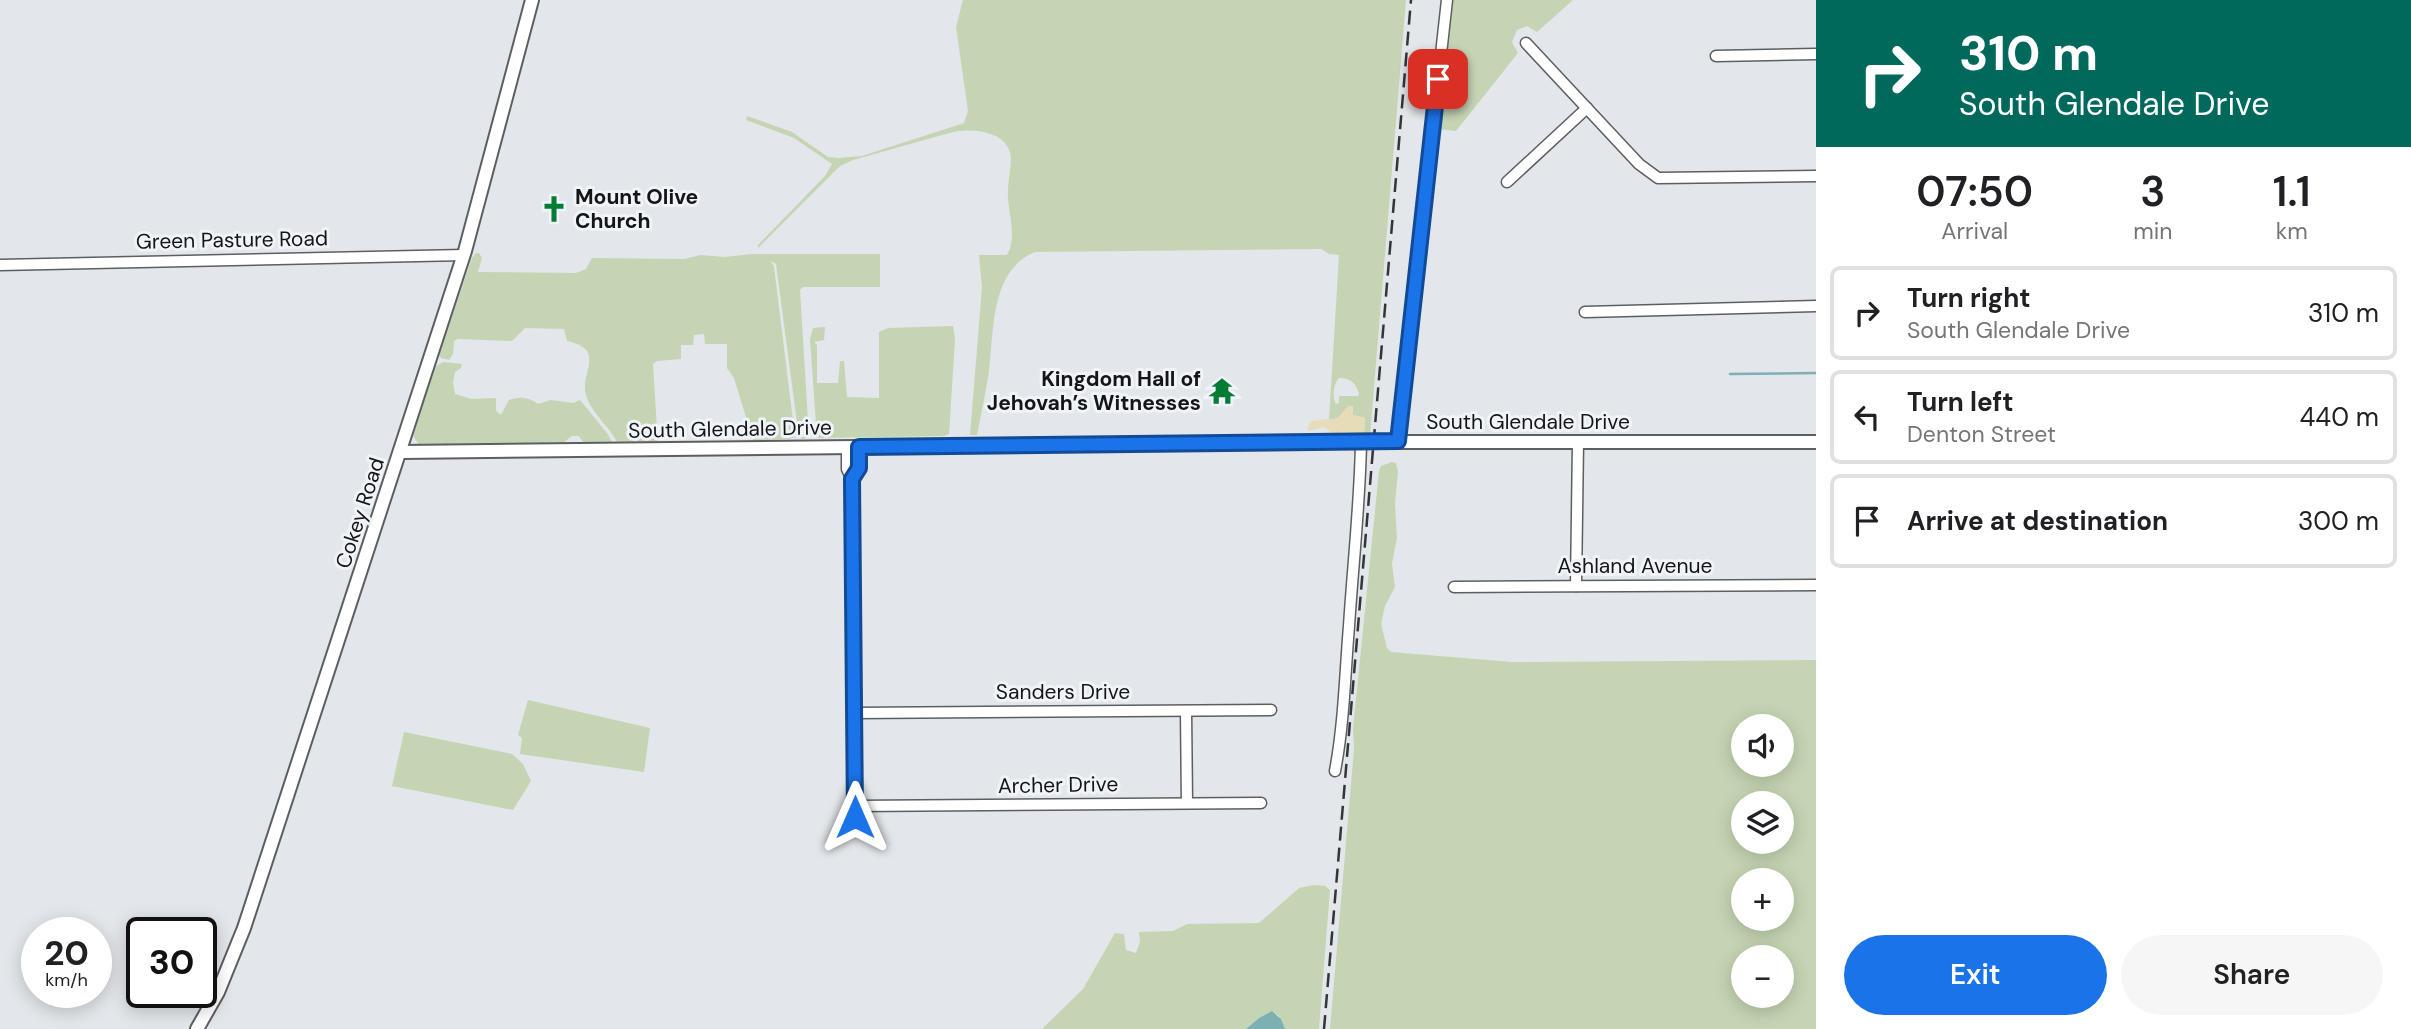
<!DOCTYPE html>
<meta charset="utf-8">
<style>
:root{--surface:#fff;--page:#f6f6f6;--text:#202124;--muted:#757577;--line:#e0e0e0;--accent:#1a73e8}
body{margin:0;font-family:"DM Sans",sans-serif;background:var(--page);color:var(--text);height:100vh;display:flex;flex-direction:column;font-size:26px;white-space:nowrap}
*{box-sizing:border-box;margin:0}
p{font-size:23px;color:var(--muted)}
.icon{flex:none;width:38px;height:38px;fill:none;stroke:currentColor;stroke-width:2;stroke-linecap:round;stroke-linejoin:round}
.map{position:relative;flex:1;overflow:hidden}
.drawer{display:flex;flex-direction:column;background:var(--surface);width:595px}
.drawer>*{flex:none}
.top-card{background:#00695c;color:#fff;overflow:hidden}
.tools{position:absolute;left:1731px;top:714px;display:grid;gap:14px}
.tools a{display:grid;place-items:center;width:63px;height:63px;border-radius:50%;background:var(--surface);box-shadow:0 4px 18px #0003;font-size:35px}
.speed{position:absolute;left:21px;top:917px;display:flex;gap:14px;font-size:35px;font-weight:700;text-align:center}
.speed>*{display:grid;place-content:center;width:91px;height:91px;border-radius:50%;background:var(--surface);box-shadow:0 4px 18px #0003;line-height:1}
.speed small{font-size:18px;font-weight:400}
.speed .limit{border:4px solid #111;border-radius:10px;background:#fff;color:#111}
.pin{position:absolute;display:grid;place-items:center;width:60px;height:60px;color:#fff;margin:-30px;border-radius:14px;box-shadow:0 4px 10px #0006}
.me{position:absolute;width:77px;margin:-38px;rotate:0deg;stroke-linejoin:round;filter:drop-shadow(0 0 5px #0008)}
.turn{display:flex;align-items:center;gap:24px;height:147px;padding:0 28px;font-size:32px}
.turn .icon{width:91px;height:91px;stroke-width:2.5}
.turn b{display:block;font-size:49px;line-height:60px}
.eta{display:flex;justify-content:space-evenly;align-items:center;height:119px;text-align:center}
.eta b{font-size:42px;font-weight:600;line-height:49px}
.button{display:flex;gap:14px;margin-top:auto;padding:14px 28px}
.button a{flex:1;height:80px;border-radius:42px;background:var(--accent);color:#fff;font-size:28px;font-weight:600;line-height:80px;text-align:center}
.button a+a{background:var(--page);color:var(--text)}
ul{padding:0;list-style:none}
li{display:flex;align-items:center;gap:21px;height:94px;margin:0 14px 10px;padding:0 14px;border:4px solid var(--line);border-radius:10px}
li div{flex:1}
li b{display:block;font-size:26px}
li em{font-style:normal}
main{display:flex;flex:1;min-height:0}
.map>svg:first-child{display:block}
.green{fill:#c5d5b3;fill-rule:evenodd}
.sand{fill:#e6dcb7}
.water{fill:#7cb0b3}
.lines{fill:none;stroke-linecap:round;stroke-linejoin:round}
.stream{stroke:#7cb0b3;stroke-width:2.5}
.minor-casing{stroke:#5c5f62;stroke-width:13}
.tertiary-casing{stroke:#5c5f62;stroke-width:16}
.secondary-casing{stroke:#5c5f62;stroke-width:16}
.minor{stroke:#fff;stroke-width:10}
.tertiary{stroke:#fff;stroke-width:12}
.secondary{stroke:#fff;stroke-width:12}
.rail{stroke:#343538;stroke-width:2.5;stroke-dasharray:14 7;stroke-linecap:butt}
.route-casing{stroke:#114b97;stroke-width:18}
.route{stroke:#1a73e8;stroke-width:12}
.labels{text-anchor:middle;stroke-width:6;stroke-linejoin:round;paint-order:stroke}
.poi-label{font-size:21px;font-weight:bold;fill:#141517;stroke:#f0f3f7;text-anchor:start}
.street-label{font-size:21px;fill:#141517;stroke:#f0f3f7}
</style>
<main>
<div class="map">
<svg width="1816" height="1029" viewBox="0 0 1816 1029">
<rect width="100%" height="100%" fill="#e3e6ea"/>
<g class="green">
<path d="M963 0H1406L1370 436 1364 434 1365 418 1353 415 1348 407 1338 418 1329 420 1339 255 1329 254 1321 249 1035 252C990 270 994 331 989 371 986 392 981 414 977 435H970L982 287 979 255H1007C1017 237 1009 217 1008 197 1007 184 1011 171 1011 158 1009 131 973 128 953 132L853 160 840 166 758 248V245L825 176 832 164 794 138 746 120 747 116 792 132 828 157 839 158 862 156 964 123 968 111 956 27ZM1339 378C1351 378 1355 383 1359 393L1358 396H1339V403L1336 404C1332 398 1333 384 1339 378Z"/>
<polygon points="1451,0 1573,0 1537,32 1527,26 1517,30 1512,42 1518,53 1456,131 1438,129"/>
<path d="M476 253H479L482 258 478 272 576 273 586 269 592 258 684 259 701 255 724 257 753 254H880V287H803L800 290 809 437 804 439 799 438 776 264 771 261 774 267 795 437 790 439 753 440 734 378 727 368V344H705L704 334 694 335 693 345H681V359L657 361 653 364 658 445 618 444C611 428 593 415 587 398 577 374 609 350 567 341L564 329 525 328 512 341 458 339 454 341 453 354 449 360 441 358 439 355 472 258Z"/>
<polygon points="953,326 955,339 949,434 944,436 817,438 810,339 813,328 825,327 824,340 814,342 817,345 817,383 838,383 840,361 844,361 847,397 879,398 879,332 888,328"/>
<path d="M443 362 462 364 461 368 455 372 453 383 455 394 472 399 496 398V411L501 415 509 400C520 396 529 397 538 404L551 400 573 403 580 400 607 433 613 444 586 446 579 436H572L559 446 419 445 414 437 413 433 436 366Z"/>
<path d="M1392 462 1396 463 1398 472 1395 503 1397 538 1392 564 1395 587 1385 606 1381 624 1387 648 1391 652 1512 662 1816 660V1029H1330L1354 749 1353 729 1379 471 1381 466ZM1743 726H1782V765H1743ZM1743 803H1782V842H1743ZM1743 880H1782V919H1743ZM1743 957H1782V996H1743Z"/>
<polygon points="528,700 650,728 644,772 520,754 522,738 518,735"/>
<polygon points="404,732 512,754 523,764 531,781 513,810 392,786"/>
<polygon points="1314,885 1325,886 1330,890 1319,1029 1285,1029 1279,1016 1272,1011 1259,1018 1246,1029 1042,1029 1083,989 1115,933 1124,934 1126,950 1136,953 1140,942 1139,932 1173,931 1187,924 1259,923 1299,888"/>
</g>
<polygon class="sand" points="1348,406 1353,406 1353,415 1365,418 1364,434 1370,436 1352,437 1352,433 1343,431 1339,437 1325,438 1330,435 1330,431 1324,427 1308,431 1308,426 1312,421 1338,418"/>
<polygon class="water" points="1272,1011 1281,1019 1285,1029 1246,1029 1259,1018"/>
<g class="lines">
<polyline class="stream" points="1730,374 1816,373"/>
<defs>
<g id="minor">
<polyline points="1526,43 1639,164 1658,178 1816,176"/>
<polyline points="1716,56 1816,54"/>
<polyline points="1507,182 1587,108"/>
<polyline points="0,265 464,255"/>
<polyline points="1585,312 1816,306"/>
<polyline points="1398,441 1447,0"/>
<polyline points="847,447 847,469 852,479 855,817"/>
<polyline points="852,479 859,468 859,447"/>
<polyline points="1576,586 1578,442"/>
<polyline points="1454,587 1816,585"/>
<polyline points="1186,711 1187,803"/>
<polyline points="855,713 1271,710"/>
<path d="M1335 771C1344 723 1345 674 1349 626 1353 564 1360 503 1361 442"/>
<polyline points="855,806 1261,803"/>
</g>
<polyline id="tertiary" points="401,452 1307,442 1816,442"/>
<polyline id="secondary" points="197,1029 218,992 244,928 465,251 532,0"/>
</defs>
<use href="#minor" class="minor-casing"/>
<use href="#tertiary" class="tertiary-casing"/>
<use href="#secondary" class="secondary-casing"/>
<use href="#minor" class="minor"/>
<use href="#tertiary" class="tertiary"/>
<use href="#secondary" class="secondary"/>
<polyline class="rail" points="1324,1029 1411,0"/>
</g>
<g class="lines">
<defs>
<polyline id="route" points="855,817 852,479 859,468 859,447 1398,441 1438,79"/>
</defs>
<use href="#route" class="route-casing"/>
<use href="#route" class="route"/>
</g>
<defs>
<symbol id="church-bare" viewBox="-9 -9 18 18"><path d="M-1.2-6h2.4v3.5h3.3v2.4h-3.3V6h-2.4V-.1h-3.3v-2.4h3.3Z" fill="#037d35" stroke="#f0f3f7" stroke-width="2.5" paint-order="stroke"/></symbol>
<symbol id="temple-bare" viewBox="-9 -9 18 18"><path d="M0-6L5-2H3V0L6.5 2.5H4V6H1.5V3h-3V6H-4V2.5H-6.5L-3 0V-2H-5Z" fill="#037d35" stroke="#f0f3f7" stroke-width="2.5" paint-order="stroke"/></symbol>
</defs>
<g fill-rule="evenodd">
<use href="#church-bare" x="535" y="190" width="38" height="38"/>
<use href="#temple-bare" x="1203" y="372" width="38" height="38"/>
</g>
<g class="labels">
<g class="poi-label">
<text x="575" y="204">Mount Olive<tspan x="575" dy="24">Church</tspan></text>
<text x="1201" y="386" text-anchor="end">Kingdom Hall of<tspan x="1201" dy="24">Jehovah’s Witnesses</tspan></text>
</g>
<g class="street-label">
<text transform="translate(232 240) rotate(-1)" y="7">Green Pasture Road</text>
<text x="1528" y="429">South Glendale Drive</text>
<text transform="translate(730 429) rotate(-1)" y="7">South Glendale Drive</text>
<text transform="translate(360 513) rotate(-72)" y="7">Cokey Road</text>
<text x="1635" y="573">Ashland Avenue</text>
<text x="1063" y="699">Sanders Drive</text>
<text transform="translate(1058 785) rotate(-1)" y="7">Archer Drive</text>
</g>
</g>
</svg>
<div class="tools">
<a><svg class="icon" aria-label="sound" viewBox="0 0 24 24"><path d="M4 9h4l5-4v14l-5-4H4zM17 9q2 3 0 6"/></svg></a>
<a><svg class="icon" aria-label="layers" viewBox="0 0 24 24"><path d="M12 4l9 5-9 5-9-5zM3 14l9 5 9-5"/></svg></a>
<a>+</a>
<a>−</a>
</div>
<div class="speed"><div>20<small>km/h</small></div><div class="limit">30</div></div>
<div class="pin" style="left:1438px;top:79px;background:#d93025"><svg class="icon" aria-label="arrive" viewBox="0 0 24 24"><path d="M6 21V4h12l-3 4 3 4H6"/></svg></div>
<svg class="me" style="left:855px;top:817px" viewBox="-20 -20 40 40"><path d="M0-17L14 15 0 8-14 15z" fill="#1a73e8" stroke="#fff" stroke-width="4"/></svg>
</div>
<section class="drawer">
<div class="top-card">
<div class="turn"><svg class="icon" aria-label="right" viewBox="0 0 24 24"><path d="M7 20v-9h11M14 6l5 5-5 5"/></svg><div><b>310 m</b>South Glendale Drive</div></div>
</div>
<div class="eta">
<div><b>07:50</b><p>Arrival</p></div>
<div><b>3</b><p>min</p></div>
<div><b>1.1</b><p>km</p></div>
</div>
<ul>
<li><svg class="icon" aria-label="right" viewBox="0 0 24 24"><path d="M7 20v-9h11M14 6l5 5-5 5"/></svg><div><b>Turn right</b><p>South Glendale Drive</p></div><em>310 m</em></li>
<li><svg class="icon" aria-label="left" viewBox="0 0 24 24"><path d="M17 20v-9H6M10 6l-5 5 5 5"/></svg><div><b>Turn left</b><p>Denton Street</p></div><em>440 m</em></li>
<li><svg class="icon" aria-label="arrive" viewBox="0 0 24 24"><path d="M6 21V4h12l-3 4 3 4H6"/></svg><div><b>Arrive at destination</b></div><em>300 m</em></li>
</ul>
<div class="button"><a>Exit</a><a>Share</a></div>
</section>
</main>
